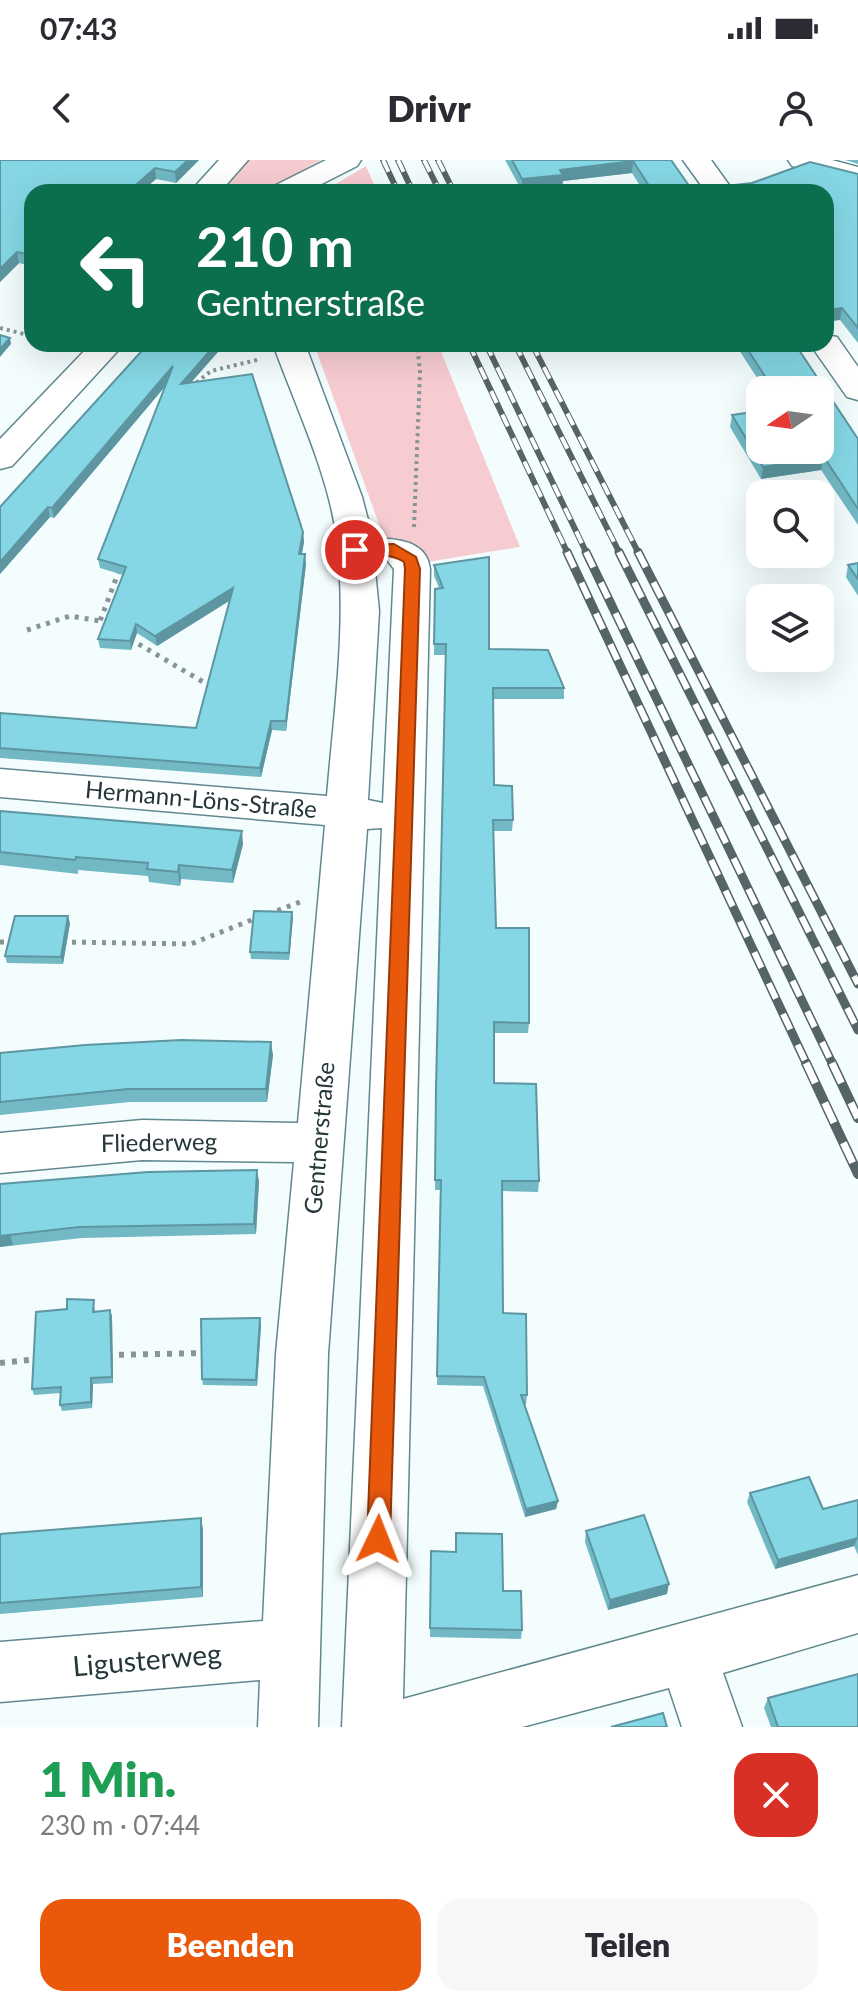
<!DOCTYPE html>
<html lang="de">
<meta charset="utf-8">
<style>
:root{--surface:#fff;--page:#f7f7f7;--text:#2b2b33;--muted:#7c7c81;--accent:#ea580c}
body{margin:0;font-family:Lato,sans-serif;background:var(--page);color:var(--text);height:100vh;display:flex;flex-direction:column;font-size:30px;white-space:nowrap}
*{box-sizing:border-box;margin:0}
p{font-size:26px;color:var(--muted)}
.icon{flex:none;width:44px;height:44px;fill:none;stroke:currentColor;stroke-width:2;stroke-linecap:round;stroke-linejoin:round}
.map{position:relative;height:1567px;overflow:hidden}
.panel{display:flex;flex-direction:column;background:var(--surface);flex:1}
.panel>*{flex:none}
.hud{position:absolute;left:24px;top:24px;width:810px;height:168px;border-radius:24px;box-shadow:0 8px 32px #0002;background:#0b6e4f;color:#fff;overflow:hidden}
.needle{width:52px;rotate:257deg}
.tools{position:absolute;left:746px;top:216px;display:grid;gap:16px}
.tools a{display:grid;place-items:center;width:88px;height:88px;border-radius:16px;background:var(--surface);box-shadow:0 8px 32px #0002;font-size:40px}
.pin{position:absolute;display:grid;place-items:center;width:68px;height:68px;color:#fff;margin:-34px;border:4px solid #fff;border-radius:50%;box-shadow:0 2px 8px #0007}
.me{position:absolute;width:88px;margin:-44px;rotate:2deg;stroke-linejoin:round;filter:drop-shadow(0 0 6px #0008)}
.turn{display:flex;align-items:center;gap:28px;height:168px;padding:0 40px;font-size:36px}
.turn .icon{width:104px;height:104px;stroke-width:2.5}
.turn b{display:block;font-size:56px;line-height:68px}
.round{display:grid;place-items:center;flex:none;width:84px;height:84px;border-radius:24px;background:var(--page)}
.headline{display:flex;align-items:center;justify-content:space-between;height:136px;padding:0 40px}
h1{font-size:48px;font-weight:800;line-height:60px;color:#1e9e55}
.cta{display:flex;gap:16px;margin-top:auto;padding:16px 40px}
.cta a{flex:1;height:92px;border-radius:24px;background:var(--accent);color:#fff;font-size:32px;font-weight:800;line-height:92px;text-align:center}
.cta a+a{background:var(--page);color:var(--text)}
.status{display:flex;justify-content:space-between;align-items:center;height:56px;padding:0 40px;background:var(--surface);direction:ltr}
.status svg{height:22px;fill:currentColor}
header{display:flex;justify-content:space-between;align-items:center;height:104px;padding:0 40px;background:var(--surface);font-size:36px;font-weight:800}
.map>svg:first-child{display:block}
.green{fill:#f7ccd1}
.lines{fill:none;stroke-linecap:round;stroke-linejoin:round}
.minor-casing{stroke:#60888f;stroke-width:3}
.path-far2{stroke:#889597;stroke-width:4;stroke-dasharray:3 4;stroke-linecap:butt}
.path-far1{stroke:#889597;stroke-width:5;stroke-dasharray:4 6;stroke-linecap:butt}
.path{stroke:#889597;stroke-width:6;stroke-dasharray:5 7;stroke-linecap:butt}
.minor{fill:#fff;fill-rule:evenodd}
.rail-far2-casing{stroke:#546467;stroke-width:6}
.rail-far1-casing{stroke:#546467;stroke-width:9}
.rail-casing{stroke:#546467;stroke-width:10}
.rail-far2{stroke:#fff;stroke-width:4;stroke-dasharray:13;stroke-linecap:butt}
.rail-far1{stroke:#fff;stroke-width:6;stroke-dasharray:17;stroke-linecap:butt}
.rail{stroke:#fff;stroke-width:7;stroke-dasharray:22;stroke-linecap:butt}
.wall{fill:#72b9c5}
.shaded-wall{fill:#5d96a0}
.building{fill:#85d7e5;stroke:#5d96a0;stroke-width:2}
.route{fill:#ea580c;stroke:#983908;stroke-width:2}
.labels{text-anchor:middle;stroke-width:7;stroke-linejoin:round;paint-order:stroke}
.street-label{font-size:24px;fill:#243639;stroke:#fff}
.near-street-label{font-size:28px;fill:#243639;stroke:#fff}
</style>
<div class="status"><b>07:43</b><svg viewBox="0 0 49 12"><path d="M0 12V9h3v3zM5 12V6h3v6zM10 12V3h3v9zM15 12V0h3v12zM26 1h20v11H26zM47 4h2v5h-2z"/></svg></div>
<header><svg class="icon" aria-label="back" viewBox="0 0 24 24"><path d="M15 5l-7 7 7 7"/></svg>Drivr<svg class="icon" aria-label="person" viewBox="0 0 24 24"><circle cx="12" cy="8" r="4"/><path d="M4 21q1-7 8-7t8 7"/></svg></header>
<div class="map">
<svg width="858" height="1567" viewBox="0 0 858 1567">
<rect width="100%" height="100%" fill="#f4fdfe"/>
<g class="green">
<polygon points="247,0 321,0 263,32 217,32"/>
<polygon points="366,6 377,32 322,32"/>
<polygon points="314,184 438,184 520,387 415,404 384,378"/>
</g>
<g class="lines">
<defs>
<g id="minor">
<polygon points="219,0 248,0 220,32 190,32"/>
<polygon points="326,0 361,0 357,6 306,32 270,32 274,26"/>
<polygon points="683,0 711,0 734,32 706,32"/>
<polygon points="788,0 832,0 858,7 858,24 792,6"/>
<polygon points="826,175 837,177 858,207 858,240 847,237 810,184 826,184"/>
<polygon points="91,184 124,184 12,306 0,309 0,279"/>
<path d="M273 184H305L362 337 373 379C396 378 427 381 430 409L403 1539 858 1415V1473L723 1513 742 1567H682L669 1528 522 1567H342L382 668 367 669 328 1194 318 1567H258L260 1520 0 1542V1482L263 1461 276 1194 294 1002 142 1000 0 1013V973L142 960 298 963 325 665 0 637V609L327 636C334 552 347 465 337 381 330 317 295 245 273 184ZM374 400H387L394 409 383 643 368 640 379 451Z"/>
</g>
</defs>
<use href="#minor" class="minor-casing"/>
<g class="path-far2">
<polyline points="0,168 32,176"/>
<polyline points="191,227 211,211 261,199"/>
<polyline points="414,367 420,212 417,184"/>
</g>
<g class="path-far1">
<polyline points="108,466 100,461 120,408"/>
<polyline points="27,470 70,456 100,461"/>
<polyline points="130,479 205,523"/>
<polyline points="268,754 300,742"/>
<polyline points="0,782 16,782"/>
<polyline points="62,782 191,784 259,757"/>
</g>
<g class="path">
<polyline points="107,1195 205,1193"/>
<polyline points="0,1203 38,1199"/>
</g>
<use href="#minor" class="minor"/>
<defs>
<g id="rail-far2">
<polyline points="383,0 398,32"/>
<polyline points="398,0 413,32"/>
<polyline points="424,0 440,32"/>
<polyline points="438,0 454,32"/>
<polyline points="469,184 568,394"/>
<polyline points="486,184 587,394"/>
<polyline points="515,184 620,394"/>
<polyline points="532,184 639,394"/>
</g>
<g id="rail-far1">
<polyline points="567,392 807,905"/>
<polyline points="586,392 833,905"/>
<polyline points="619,392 858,870"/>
<polyline points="638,392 858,824"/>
</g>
<g id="rail">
<polyline points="806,903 858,1014"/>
<polyline points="832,903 858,958"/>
</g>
</defs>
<use href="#rail-far2" class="rail-far2-casing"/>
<use href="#rail-far1" class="rail-far1-casing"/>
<use href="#rail" class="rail-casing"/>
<use href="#rail-far2" class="rail-far2"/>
<use href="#rail-far1" class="rail-far1"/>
<use href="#rail" class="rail"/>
</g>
<g class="wall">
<polygon points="0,0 199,0 176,23 156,19 141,32 32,32 32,106 19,103 0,122"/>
<polygon points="505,0 671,0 692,30 858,14 858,183 840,160 826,32 644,32 632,13 563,21 562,26 522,31"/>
<polygon points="846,0 858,0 858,4 845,0"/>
<polygon points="148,184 225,184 191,222 303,372 304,382 302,394 306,404 286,571 272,570 261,617 0,598 0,553 196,568 230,440 157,486 137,473 131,490 100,488 98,479 123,415 100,408 98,399 165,226 54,358 50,357 0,414 0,347"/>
<polygon points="706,184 795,184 858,279 858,365 821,310 761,319 730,267 732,255 760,290 820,230 765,230 737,187 710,191"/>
<polygon points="858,403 858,436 846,417 848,405"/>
<polygon points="434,405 489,489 564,528 564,539 493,539 494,625 513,660 512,671 493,671 496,768 529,863 528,873 494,873 494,923 539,1021 538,1032 502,1031 503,1153 527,1235 526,1245 524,1245 558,1341 556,1349 525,1357 483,1226 437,1225 440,1030 435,1030 436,928 446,495 434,495 435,429 439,428 434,416"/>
<polygon points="0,651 243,684 233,723 181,719 180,726 149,722 148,716 78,710 78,714 0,705"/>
<polygon points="292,752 289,800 251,799 250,792"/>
<polygon points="70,763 63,804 7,803 5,796"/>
<polygon points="0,893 273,895 267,942 130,942 0,955"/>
<polygon points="259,1021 256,1074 82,1078 0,1087 0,1024"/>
<polygon points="95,1147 95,1152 110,1150 112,1156 113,1223 93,1224 92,1248 62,1251 60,1245 61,1233 34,1235 32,1229"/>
<polygon points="261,1164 257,1226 203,1225 202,1219"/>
<polygon points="750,1333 823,1349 858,1340 858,1395 854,1386 775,1409 747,1342"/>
<polygon points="203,1369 203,1437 0,1454 0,1374"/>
<polygon points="586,1371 667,1434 608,1450 585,1382"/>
<polygon points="431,1391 503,1431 522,1470 521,1479 430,1477"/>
<polygon points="768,1538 858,1567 771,1567 764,1548"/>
</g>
<g class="shaded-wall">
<polygon points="188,0 199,0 176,23 175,12"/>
<polygon points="633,1 632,13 563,21 562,26 522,31 522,19 560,10"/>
<polygon points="155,8 156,19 141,32 128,32"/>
<polygon points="17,92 19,103 0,122 0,109"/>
<polygon points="842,148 840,160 826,162 826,150"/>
<polygon points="10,178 11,184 0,197 0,189"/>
<polygon points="216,184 225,184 182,233 181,224"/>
<polygon points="711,184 738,184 737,187 710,191"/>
<polygon points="173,206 174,216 54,358 52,348"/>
<polygon points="824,297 821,310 761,319 763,307"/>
<polygon points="48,347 50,357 0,414 0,402"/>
<polygon points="303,372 304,382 300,403 299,394"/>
<polygon points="305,394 306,404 286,571 286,561"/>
<polygon points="233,428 234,438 157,486 155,476"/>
<polygon points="136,464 137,473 131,490 130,481"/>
<polygon points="271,561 272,570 261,617 260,608"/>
<polygon points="242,671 243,684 233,723 232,710"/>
<polygon points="179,705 181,719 180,726 178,712"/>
<polygon points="292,752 293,759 289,800 289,793"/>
<polygon points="68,756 70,763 63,804 61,797"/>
<polygon points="271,882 273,895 267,942 266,929"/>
<polygon points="257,1010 259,1021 256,1074 254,1064"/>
<polygon points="10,1074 13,1085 0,1087 0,1076"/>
<polygon points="110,1150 112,1156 113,1223 112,1217"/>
<polygon points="260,1158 261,1164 257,1226 256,1220"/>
<polygon points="91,1218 93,1224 92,1248 91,1242"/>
<polygon points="558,1341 556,1349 525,1357 526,1349"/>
<polygon points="201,1358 203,1369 203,1437 201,1427"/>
<polygon points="858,1377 854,1386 775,1409 778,1400"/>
<polygon points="669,1424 667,1434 608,1450 610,1440"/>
</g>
<g class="building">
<polygon points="0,0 188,0 175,12 155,8 128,32 32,32 32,95 17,92 0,109"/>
<polygon points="512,0 671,0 692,30 752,23 810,2 858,14 858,168 842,148 826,150 826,32 653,32 633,1 560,10 563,15 522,19"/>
<polygon points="0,175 10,178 0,189"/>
<polygon points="148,184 216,184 181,224 252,214 303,372 299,394 305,394 286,561 271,561 260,608 0,588 0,553 196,568 233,428 155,476 136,464 130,481 98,479 126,407 98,399 173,206 52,348 48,347 0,402 0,347"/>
<polygon points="744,184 795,184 858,279 858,349 824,297 763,307 732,255 760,251 760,290 820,290 820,230 774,230"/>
<polygon points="489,397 489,489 548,490 564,528 493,528 494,625 512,626 513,660 493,660 496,768 529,768 529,863 494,862 494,923 536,924 539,1021 502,1021 503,1153 526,1154 527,1235 521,1235 558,1341 526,1349 484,1217 437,1216 441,1020 435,1020 436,928 446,484 434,484 435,429 443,428 434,405"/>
<polygon points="858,403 858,419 848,405"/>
<polygon points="0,651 242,671 232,710 179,705 178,712 147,709 148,703 76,697 75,700 0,692"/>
<polygon points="254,751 292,752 289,793 250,792"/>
<polygon points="15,756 68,756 61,797 5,796"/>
<polygon points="181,880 271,882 266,929 128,929 0,942 0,893 85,885"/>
<polygon points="257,1010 254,1064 79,1067 0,1076 0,1024 148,1012"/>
<polygon points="67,1139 94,1140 93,1152 110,1150 112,1217 91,1218 91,1242 60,1245 61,1227 32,1229 36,1152 67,1149"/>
<polygon points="260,1158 256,1220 202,1219 201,1159"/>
<polygon points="809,1317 823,1349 858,1340 858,1378 778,1400 750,1333"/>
<polygon points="644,1355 669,1424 610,1440 586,1371"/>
<polygon points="201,1358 201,1427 0,1443 0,1374"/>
<polygon points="456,1373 502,1374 503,1431 521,1431 522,1470 430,1468 431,1391 456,1392"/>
<polygon points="858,1514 858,1567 778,1567 768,1538"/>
<polygon points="663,1553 667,1567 611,1567"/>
</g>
<path class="route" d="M394 384 416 397 420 409 390 1379 387 1387 378 1390 370 1387 367 1379 405 409 404 402C384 389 362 401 348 390L355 385Z"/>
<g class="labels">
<g class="street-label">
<text transform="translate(201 640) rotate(5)" y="8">Hermann-Löns-Straße</text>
<text transform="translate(320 978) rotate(-85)" y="8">Gentnerstraße</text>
<text transform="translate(159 983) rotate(-1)" y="8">Fliederweg</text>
</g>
<g class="near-street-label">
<text transform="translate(147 1500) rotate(-5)" y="10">Ligusterweg</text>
</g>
</g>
</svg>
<div class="tools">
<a><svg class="needle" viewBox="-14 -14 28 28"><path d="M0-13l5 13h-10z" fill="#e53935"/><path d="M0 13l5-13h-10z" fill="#7c7c81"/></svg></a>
<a><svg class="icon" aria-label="search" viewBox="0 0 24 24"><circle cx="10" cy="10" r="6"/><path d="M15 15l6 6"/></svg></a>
<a><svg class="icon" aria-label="layers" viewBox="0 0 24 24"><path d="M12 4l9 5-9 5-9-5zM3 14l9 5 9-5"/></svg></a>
</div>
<div class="pin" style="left:355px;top:390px;background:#d93025"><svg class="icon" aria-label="arrive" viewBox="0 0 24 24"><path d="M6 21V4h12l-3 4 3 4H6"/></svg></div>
<svg class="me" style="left:378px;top:1379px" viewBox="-20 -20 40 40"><path d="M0-17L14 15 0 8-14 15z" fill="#ea580c" stroke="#fff" stroke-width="4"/></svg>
<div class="hud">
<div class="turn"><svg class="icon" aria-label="left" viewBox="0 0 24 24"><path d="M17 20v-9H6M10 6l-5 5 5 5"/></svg><div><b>210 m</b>Gentnerstraße</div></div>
</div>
</div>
<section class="panel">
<div class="headline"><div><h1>1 Min.</h1><p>230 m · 07:44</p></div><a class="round" style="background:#d93025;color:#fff"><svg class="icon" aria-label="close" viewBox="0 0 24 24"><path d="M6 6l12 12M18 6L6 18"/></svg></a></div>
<div class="cta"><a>Beenden</a><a>Teilen</a></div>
</section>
